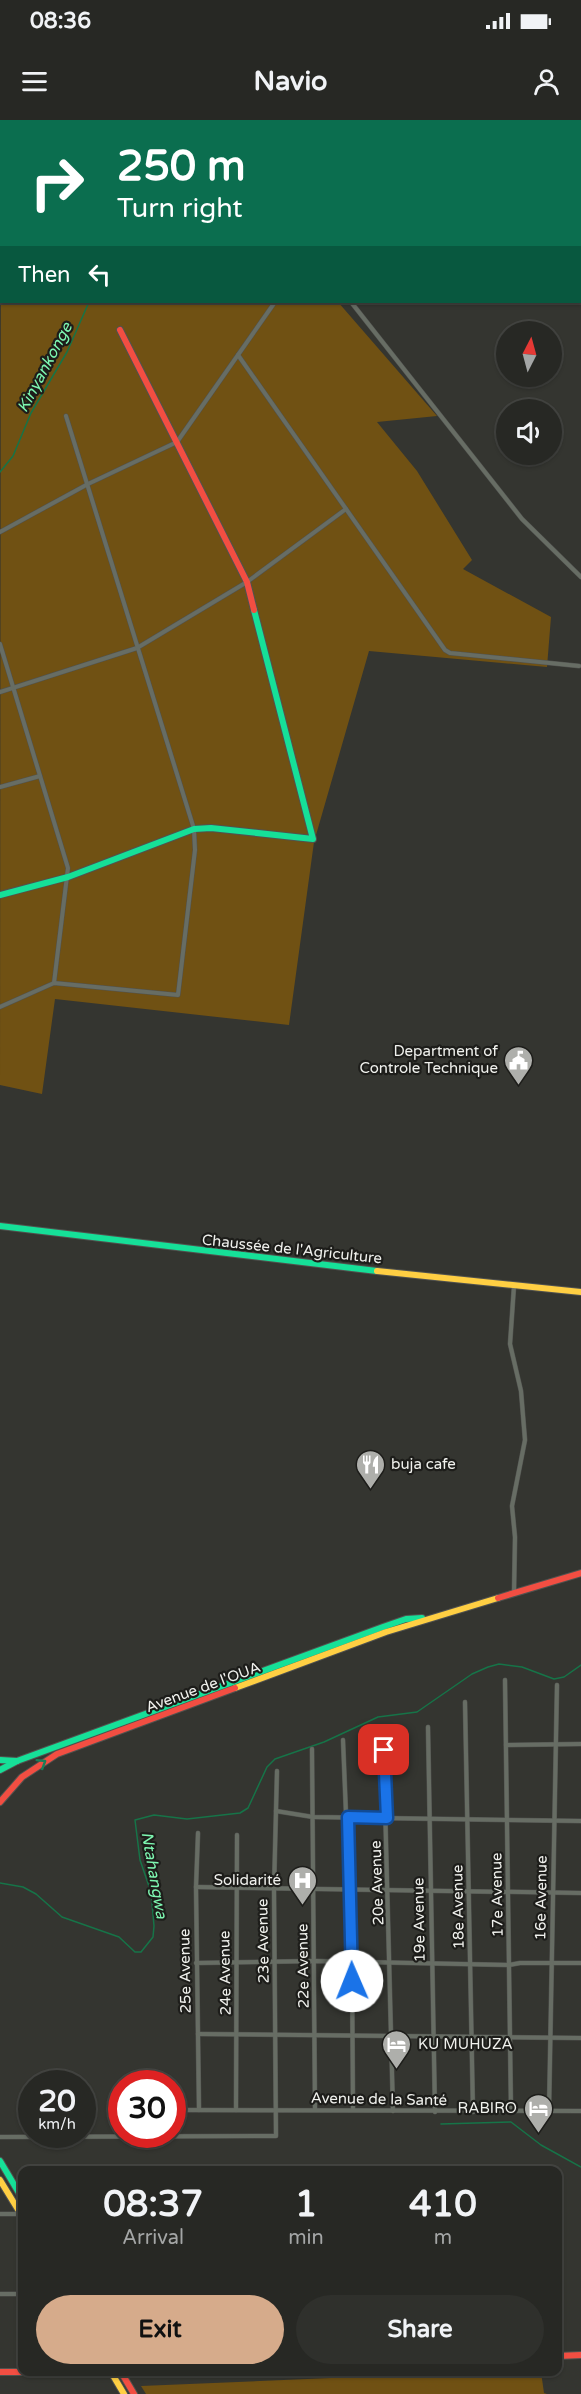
<!DOCTYPE html>
<meta charset="utf-8">
<style>
:root{--surface:#272824;--page:#2f302c;--text:#f1f3f6;--muted:#a4a6a6;--line:#434441;--accent:#d6ab8b}
body{margin:0;font-family:"Varela Round",sans-serif;background:var(--page);color:var(--text);height:100vh;display:flex;flex-direction:column;font-size:22px;white-space:nowrap}
*{box-sizing:border-box;margin:0}
p{font-size:20px;color:var(--muted)}
.icon{flex:none;width:33px;height:33px;fill:none;stroke:currentColor;stroke-width:2;stroke-linecap:round;stroke-linejoin:round}
.map{position:relative;flex:1;overflow:hidden}
.sheet{position:absolute;left:18px;top:2046px;width:544px;height:210px;display:flex;flex-direction:column;background:var(--surface);border-radius:12px;box-shadow:0 2px 4px #0004,0 0 0 2px var(--line)}
.sheet>*{flex:none}
.top-card{position:absolute;left:0px;top:0px;width:582px;height:183px;box-shadow:0 2px 4px #0004,0 0 0 2px var(--line);background:#0b6e4f;color:#fff;overflow:hidden}
.needle{width:39px;rotate:6deg}
.tools{position:absolute;left:496px;top:201px;display:grid;gap:12px}
.tools a{display:grid;place-items:center;width:66px;height:66px;border-radius:50%;background:var(--surface);box-shadow:0 2px 4px #0004,0 0 0 2px var(--line);font-size:30px}
.speed{position:absolute;left:18px;top:1950px;display:flex;gap:12px;font-size:30px;font-weight:700;text-align:center}
.speed>*{display:grid;place-content:center;width:78px;height:78px;border-radius:50%;background:var(--surface);box-shadow:0 2px 4px #0004,0 0 0 2px var(--line);line-height:1}
.speed small{font-size:15px;font-weight:400}
.speed .limit{border:9px solid #d22;background:#fff;color:#111}
.pin{position:absolute;display:grid;place-items:center;width:51px;height:51px;color:#fff;margin:-26px;border-radius:12px;box-shadow:0 3px 9px #0006}
.me{position:absolute;width:66px;margin:-33px;rotate:359deg;stroke-linejoin:round;filter:drop-shadow(0 0 4px #0008)}
.turn{display:flex;align-items:center;gap:21px;height:126px;padding:0 18px;font-size:27px}
.turn .icon{width:78px;height:78px;stroke-width:2.5}
.turn b{display:block;font-size:42px;line-height:51px}
.then{display:flex;align-items:center;height:57px;padding:0 18px;background:#0003;gap:12px;font-size:22px}
.eta{display:flex;justify-content:space-evenly;align-items:center;height:102px;text-align:center}
.eta b{font-size:36px;font-weight:800;line-height:42px}
.action{display:flex;gap:12px;margin-top:auto;padding:12px 18px}
.action a{flex:1;height:69px;border-radius:36px;background:var(--accent);color:#111;font-size:24px;font-weight:800;line-height:69px;text-align:center}
.action a+a{background:var(--page);color:var(--text)}
.status{display:flex;justify-content:space-between;align-items:center;height:42px;padding:0 30px;background:var(--surface);direction:ltr}
.status svg{height:16px;fill:currentColor}
header{display:flex;justify-content:space-between;align-items:center;height:78px;padding:0 18px;background:var(--surface);font-size:27px;font-weight:800}
.map>svg:first-child{display:block}
.green{fill:#705113}
.lines{fill:none;stroke-linecap:round;stroke-linejoin:round}
.stream{stroke:#167448;stroke-width:1.5}
.street-casing{stroke:#51524f;stroke-width:5}
.fast-casing{stroke:#51524f;stroke-width:8}
.slow-casing{stroke:#51524f;stroke-width:8}
.jam-casing{stroke:#51524f;stroke-width:8}
.street{stroke:#676d64;stroke-width:4}
.fast{stroke:#16e098;stroke-width:6}
.slow{stroke:#ffcf43;stroke-width:6}
.jam{stroke:#f24e42;stroke-width:6}
.oneway{stroke:#1a7e59}
.route-casing{stroke:#114b97;stroke-width:15}
.route{stroke:#1a73e8;stroke-width:10}
.labels{text-anchor:middle;stroke-width:4.5;stroke-linejoin:round;paint-order:stroke}
.poi-label{font-size:15px;fill:#f0f1ed;stroke:#1d1d1a;text-anchor:end}
.street-label{font-size:15px;fill:#f0f1ed;stroke:#1d1d1a}
.water-label{font-size:16px;font-style:italic;fill:#7ef7b1;stroke:#1d1d1a}
</style>
<div class="status"><b>08:36</b><svg viewBox="0 0 49 12"><path d="M0 12V9h3v3zM5 12V6h3v6zM10 12V3h3v9zM15 12V0h3v12zM26 1h20v11H26zM47 4h2v5h-2z"/></svg></div>
<header><svg class="icon" aria-label="menu" viewBox="0 0 24 24"><path d="M4 6h16M4 12h16M4 18h16"/></svg>Navio<svg class="icon" aria-label="person" viewBox="0 0 24 24"><circle cx="12" cy="8" r="4"/><path d="M4 21q1-7 8-7t8 7"/></svg></header>
<div class="map">
<svg width="581" height="2274" viewBox="0 0 581 2274">
<rect width="100%" height="100%" fill="#343530"/>
<g class="green">
<polygon points="119,0 429,0 95,1"/>
<polygon points="1,7 2,182 338,182 437,296 377,302 417,351 472,440 463,449 551,497 547,547 369,531 314,722 289,905 55,879 42,974 0,965"/>
<polygon points="472,2252 541,2252 544,2273 547,2274 146,2274 141,2266"/>
</g>
<g class="lines">
<g class="stream">
<polyline points="577,0 577,2"/>
<polyline points="315,2 318,0"/>
<polyline points="580,10 581,10"/>
<polyline points="0,352 13,336 31,293 67,232 89,182"/>
<polyline points="0,1763 23,1767 36,1774 62,1797 119,1817 135,1832 141,1832 153,1817 154,1806 151,1772 140,1740 135,1700 154,1695 187,1699 240,1693 248,1688 267,1647 275,1639 324,1622 378,1597 417,1592 472,1554 488,1547 499,1544 522,1547 554,1559 564,1557 581,1545"/>
<polyline points="441,2004 511,2002 541,2025 581,2047"/>
</g>
<defs>
<g id="street">
<polyline points="484,0 484,2"/>
<polyline points="580,2 581,2"/>
<polyline points="580,41 581,41"/>
<polyline points="351,182 522,399 581,457"/>
<polyline points="238,235 445,530 450,533 579,546"/>
<polyline points="0,412 88,364 177,322 275,182"/>
<polyline points="0,524 68,748 54,863"/>
<polyline points="0,572 137,528 247,462 346,389"/>
<polyline points="0,667 40,656"/>
<polyline points="0,887 54,863 178,875 195,730 194,709 66,296"/>
<polyline points="514,1166 510,1224 521,1271 525,1320 512,1386 515,1417 514,1473"/>
<polyline points="505,1560 511,1990"/>
<polyline points="465,1582 473,1992"/>
<polyline points="383,1607 393,1991"/>
<polyline points="428,1607 435,1992"/>
<polyline points="343,1620 352,1842 353,1990"/>
<polyline points="506,1625 581,1624"/>
<polyline points="312,1629 315,1990"/>
<polyline points="276,1691 313,1697 581,1701"/>
<polyline points="198,1713 196,1767 199,1990"/>
<polyline points="196,1767 581,1773"/>
<polyline points="196,1843 315,1841 509,1845 520,1843 581,1843"/>
<polyline points="198,1914 581,1918"/>
<polyline points="176,1990 581,1991"/>
<polyline points="236,1990 237,1715"/>
<polyline points="549,1991 557,1565"/>
<polyline points="0,2017 276,2016 274,1769 277,1651"/>
<polyline points="0,2094 20,2094"/>
<polyline points="0,2174 22,2174"/>
</g>
<g id="fast">
<polyline points="0,22 2,22"/>
<polyline points="0,775 68,757 194,709 211,708 313,719 254,490"/>
<polyline points="0,1106 377,1151"/>
<polyline points="0,1640 17,1641"/>
<polyline points="0,1650 17,1641 383,1507 406,1499 422,1498"/>
<polyline points="0,2041 22,2078"/>
</g>
<g id="slow">
<polyline points="580,157 581,158"/>
<polyline points="377,1151 581,1172"/>
<polyline points="235,1568 386,1512 498,1478"/>
<polyline points="0,2060 22,2096"/>
<polyline points="111,2252 124,2274"/>
</g>
<g id="jam">
<polyline points="120,210 247,462 254,490"/>
<polyline points="498,1478 581,1453"/>
<polyline points="0,1682 22,1657 57,1634 235,1568"/>
<polyline points="558,2236 581,2235"/>
<polyline points="0,2252 51,2252"/>
<polyline points="121,2252 134,2274"/>
</g>
</defs>
<use href="#street" class="street-casing"/>
<use href="#fast" class="fast-casing"/>
<use href="#slow" class="slow-casing"/>
<use href="#jam" class="jam-casing"/>
<use href="#street" class="street"/>
<use href="#fast" class="fast"/>
<use href="#slow" class="slow"/>
<use href="#jam" class="jam"/>
</g>
<defs><path id="oneway-chevron" d="M-2-3.5L2.5 0L-2 3.5" fill="none" stroke-width="1.6" stroke-linecap="round" stroke-linejoin="round" transform="scale(1.5)"/></defs>
<use class="oneway" href="#oneway-chevron" transform="translate(42 1643) rotate(-32)"/>
<g class="lines">
<defs>
<polyline id="route" points="352,1861 348,1697 387,1698 384,1630"/>
</defs>
<use href="#route" class="route-casing"/>
<use href="#route" class="route"/>
</g>
<defs>
<symbol id="civic-pin" viewBox="-11 -11 22 30"><path d="M0 17L-7.5 6A9.5 9.5 0 1 1 7.5 6Z" fill="#aeafab" stroke="#1d1d1a"/><path d="M-.6-6.5H3V-4.5H.6V-3L4-1V1h2V6H-6V1h2V-1L-.6-3ZM-1.2 2.5V6h2.4V2.5Z" fill="#fff"/></symbol>
<symbol id="restaurant-pin" viewBox="-11 -11 22 30"><path d="M0 17L-7.5 6A9.5 9.5 0 1 1 7.5 6Z" fill="#aeafab" stroke="#1d1d1a"/><path d="M-5-6h1v4h1v-4h1v4h1v-4h1v5L-1.5 .5V6h-2V.5L-5-1ZM5-6V6H3V1.5H1.5Q1.5-4 5-6Z" fill="#fff"/></symbol>
<symbol id="hospital-pin" viewBox="-11 -11 22 30"><path d="M0 17L-7.5 6A9.5 9.5 0 1 1 7.5 6Z" fill="#aeafab" stroke="#1d1d1a"/><path d="M-5-5h3v3.5h4V-5h3V5h-3V1.5h-4V5h-3Z" fill="#fff"/></symbol>
<symbol id="hotel-pin" viewBox="-11 -11 22 30"><path d="M0 17L-7.5 6A9.5 9.5 0 1 1 7.5 6Z" fill="#aeafab" stroke="#1d1d1a"/><path d="M-6-4.5h1.5V1H6V5H4.5V3h-9V5H-6ZM-4 0a1.8 1.8 0 1 1 3.6 0ZM.5 0V-2.5h3Q6-2.5 6 0Z" fill="#fff"/></symbol>
</defs>
<g fill-rule="evenodd">
<use href="#civic-pin" x="502" y="924" width="33" height="45"/>
<use href="#restaurant-pin" x="354" y="1328" width="33" height="45"/>
<use href="#hospital-pin" x="286" y="1744" width="33" height="45"/>
<use href="#hotel-pin" x="380" y="1908" width="33" height="45"/>
<use href="#hotel-pin" x="522" y="1972" width="33" height="45"/>
</g>
<g class="labels">
<g class="poi-label">
<text x="498" y="936">Department of<tspan x="498" dy="17">Controle Technique</tspan></text>
<text x="391" y="1349" text-anchor="start">buja cafe</text>
<text x="281" y="1765">Solidarité</text>
<text x="418" y="1929" text-anchor="start">KU MUHUZA</text>
<text x="517" y="1993">RABIRO</text>
</g>
<g class="street-label">
<text transform="translate(292 1129) rotate(6)" y="5">Chaussée de l'Agriculture</text>
<text transform="translate(203 1567) rotate(-20)" y="5">Avenue de l'OUA</text>
<text transform="translate(377 1763) rotate(-92)" y="5">20e Avenue</text>
<text transform="translate(497 1775) rotate(-91)" y="5">17e Avenue</text>
<text transform="translate(541 1778) rotate(-89)" y="5">16e Avenue</text>
<text transform="translate(458 1787) rotate(-91)" y="5">18e Avenue</text>
<text transform="translate(419 1800) rotate(-91)" y="5">19e Avenue</text>
<text transform="translate(263 1821) rotate(-91)" y="5">23e Avenue</text>
<text transform="translate(303 1846) rotate(-91)" y="5">22e Avenue</text>
<text transform="translate(185 1851) rotate(-91)" y="5">25e Avenue</text>
<text transform="translate(225 1853) rotate(-91)" y="5">24e Avenue</text>
<text transform="translate(379 1979) rotate(1)" y="5">Avenue de la Santé</text>
</g>
<g class="water-label">
<text transform="translate(44 247) rotate(-62)" y="6">Kinyankonge</text>
<text transform="translate(155 1755) rotate(80)" y="6">Ntahangwa</text>
</g>
</g>
</svg>
<div class="tools">
<a><svg class="needle" viewBox="-14 -14 28 28"><path d="M0-13l5 13h-10z" fill="#e53935"/><path d="M0 13l5-13h-10z" fill="#a4a6a6"/></svg></a>
<a><svg class="icon" aria-label="sound" viewBox="0 0 24 24"><path d="M4 9h4l5-4v14l-5-4H4zM17 9q2 3 0 6"/></svg></a>
</div>
<div class="speed"><div>20<small>km/h</small></div><div class="limit">30</div></div>
<div class="pin" style="left:384px;top:1630px;background:#d93025"><svg class="icon" aria-label="arrive" viewBox="0 0 24 24"><path d="M6 21V4h12l-3 4 3 4H6"/></svg></div>
<svg class="me" style="left:352px;top:1861px" viewBox="-20 -20 40 40"><circle r="19" fill="#fff"/><path d="M0-13L10 11 0 6-10 11z" fill="#1a73e8"/></svg>
<div class="top-card">
<div class="turn"><svg class="icon" aria-label="right" viewBox="0 0 24 24"><path d="M7 20v-9h11M14 6l5 5-5 5"/></svg><div><b>250 m</b>Turn right</div></div>
<div class="then">Then<svg class="icon" aria-label="left" viewBox="0 0 24 24"><path d="M17 20v-9H6M10 6l-5 5 5 5"/></svg></div>
</div>
<section class="sheet">
<div class="eta">
<div><b>08:37</b><p>Arrival</p></div>
<div><b>1</b><p>min</p></div>
<div><b>410</b><p>m</p></div>
</div>
<div class="action"><a>Exit</a><a>Share</a></div>
</section>
</div>
